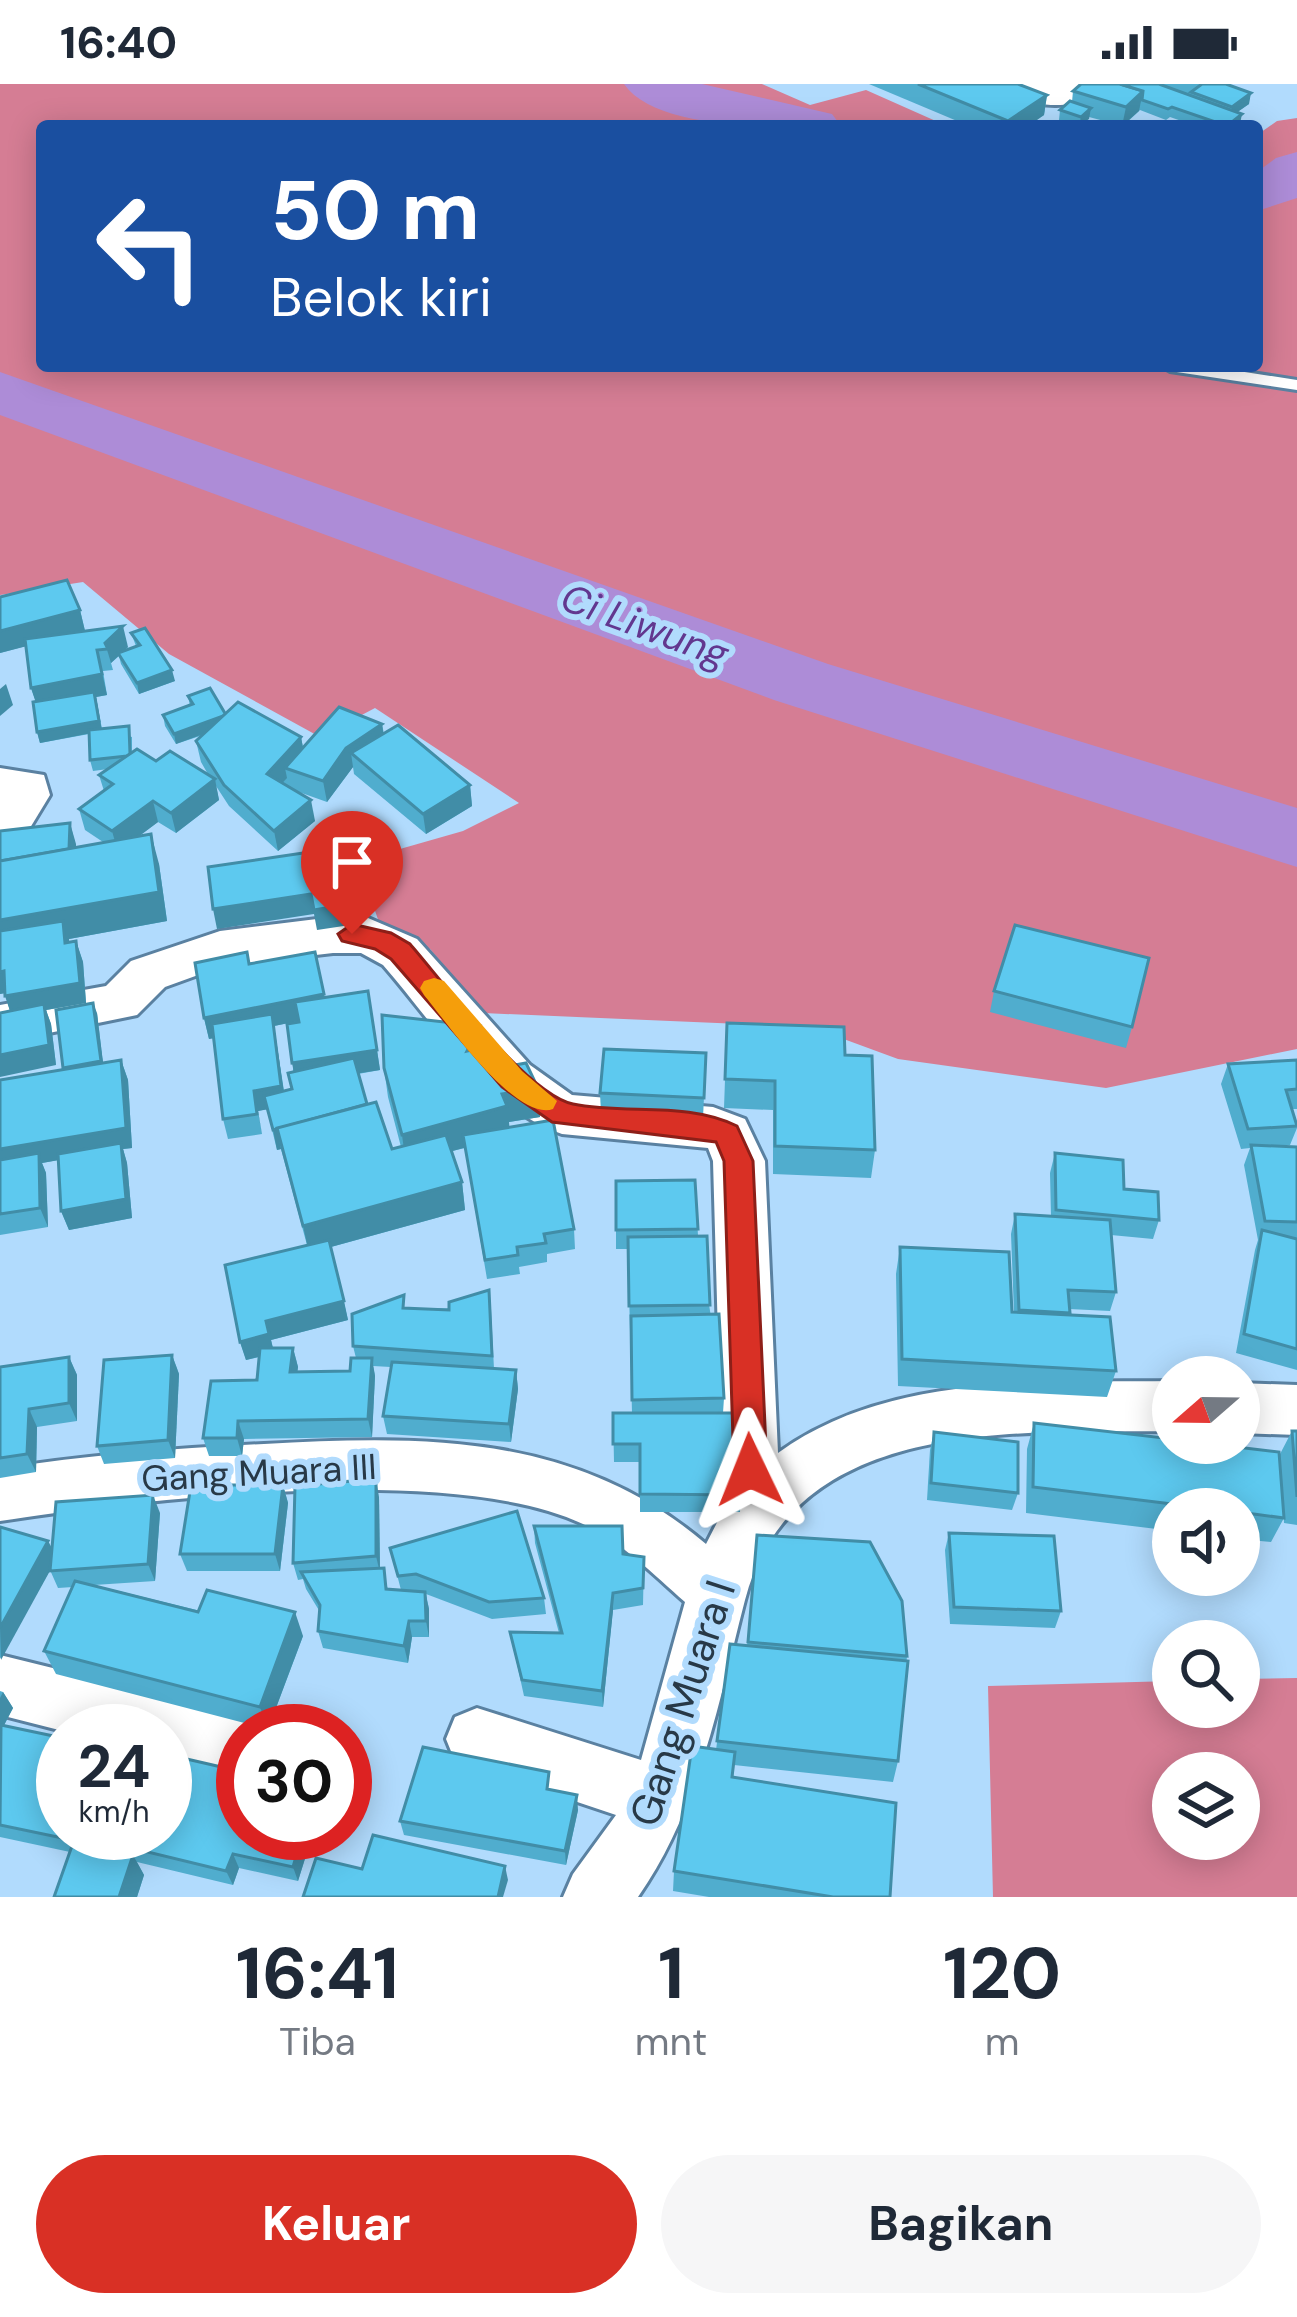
<!DOCTYPE html>
<html lang="id">
<style>
:root{--surface:#fff;--page:#f6f6f7;--text:#1f2937;--muted:#747a83;--accent:#d93025}
body{margin:0;font-family:"DM Sans",sans-serif;background:var(--page);color:var(--text);height:100vh;display:flex;flex-direction:column;font-size:45px;white-space:nowrap}
*{box-sizing:border-box;margin:0}
p{font-size:39px;color:var(--muted)}
.icon{flex:none;width:66px;height:66px;fill:none;stroke:currentColor;stroke-width:2;stroke-linecap:round;stroke-linejoin:round}
.map{position:relative;height:1813px;overflow:hidden}
.details{display:flex;flex-direction:column;background:var(--surface);flex:1}
.details>*{flex:none}
.banner{position:absolute;left:36px;top:36px;width:1227px;height:252px;border-radius:12px;box-shadow:0 6px 30px #0003;background:#1a4fa0;color:#fff;overflow:hidden}
.needle{width:78px;rotate:250deg}
.buttons{position:absolute;left:1152px;top:1272px;display:grid;gap:24px}
.buttons a{display:grid;place-items:center;width:108px;height:108px;border-radius:50%;background:var(--surface);box-shadow:0 6px 30px #0003;font-size:60px}
.speed{position:absolute;left:36px;top:1620px;display:flex;gap:24px;font-size:60px;font-weight:700;text-align:center}
.speed>*{display:grid;place-content:center;width:156px;height:156px;border-radius:50%;background:var(--surface);box-shadow:0 6px 30px #0003;line-height:1}
.speed small{font-size:30px;font-weight:400}
.speed .limit{border:18px solid #d22;background:#fff;color:#111}
.pin{position:absolute;display:grid;place-items:center;width:102px;height:102px;color:#fff;margin:-123px -51px;border-radius:50% 50% 50% 0;rotate:-45deg;box-shadow:0 0 12px #0007}
.pin .icon{rotate:45deg}
.me{position:absolute;width:132px;margin:-66px;rotate:358deg;stroke-linejoin:round;filter:drop-shadow(0 0 9px #0008)}
.turn{display:flex;align-items:center;gap:42px;height:252px;padding:0 36px;font-size:54px}
.turn .icon{width:156px;height:156px;stroke-width:2.5}
.turn b{display:block;font-size:84px;line-height:102px}
.eta{display:flex;justify-content:space-evenly;align-items:center;height:204px;text-align:center}
.eta b{font-size:72px;font-weight:700;line-height:84px}
.button{display:flex;gap:24px;margin-top:auto;padding:24px 36px}
.button a{flex:1;height:138px;border-radius:72px;background:var(--accent);color:#fff;font-size:48px;font-weight:700;line-height:138px;text-align:center}
.button a+a{background:var(--page);color:var(--text)}
.status{display:flex;justify-content:space-between;align-items:center;height:84px;padding:0 60px;background:var(--surface);direction:ltr}
.status svg{height:33px;fill:currentColor}
.map>svg:first-child{display:block}
.forest{fill:#d57d94;fill-rule:evenodd}
.lines{fill:none;stroke-linecap:round;stroke-linejoin:round}
.river{fill:#ad8cd7;fill-rule:evenodd}
.lane-casing{stroke:#5a81a1;stroke-width:6}
.street-casing{stroke:#5a81a1;stroke-width:6}
.lane{fill:#fff;fill-rule:evenodd}
.street{fill:#fff;fill-rule:evenodd}
.wall{fill:#50adce;fill-rule:evenodd}
.shaded-wall{fill:#418da7}
.building{fill:#5dc9ef;stroke:#418da7;stroke-width:3}
.route{fill:#d93025;stroke:#8d1f18;stroke-width:3}
.slow{fill:#f59e0b}
.labels{text-anchor:middle;stroke-width:12;stroke-linejoin:round;paint-order:stroke}
.street-label{font-size:36px;fill:#283947;stroke:#b1dbfd}
.water-label{font-size:39px;font-style:italic;fill:#62378f;stroke:#b1dbfd}
.near-street-label{font-size:42px;fill:#283947;stroke:#b1dbfd}
</style>
<div class="status"><b>16:40</b><svg viewBox="0 0 49 12"><path d="M0 12V9h3v3zM5 12V6h3v6zM10 12V3h3v9zM15 12V0h3v12zM26 1h20v11H26zM47 4h2v5h-2z"/></svg></div>
<div class="map">
<svg width="1297" height="1813" viewBox="0 0 1297 1813">
<rect width="100%" height="100%" fill="#b1dbfd"/>
<g class="forest">
<polygon points="0,0 762,0 810,21 866,6 947,42 42,42 42,282 1257,282 1257,51 1277,37 1297,34 1297,965 1106,1004 898,975 811,943 483,929 430,865 385,856 358,777 463,747 519,719 375,624 320,653 169,570 83,498 0,511"/>
<path d="M1297 1594V1813H993L988 1602 1173 1597V1623H1239V1595ZM1173 1689H1239V1755H1173Z"/>
</g>
<g class="lines">
<g class="river">
<path d="M624 0H702L832 30 841 42C786 42 658 49 624 0Z"/>
<polygon points="1297,68 1297,114 1257,127 1257,88 1276,74"/>
<polygon points="0,288 828,580 1297,724 1297,783 774,616 0,331"/>
</g>
<defs>
<polygon id="lane" points="1161,282 1206,282 1297,296 1297,306 1170,287"/>
<g id="street">
<path d="M999 0H1110C1087 29 1023 27 999 0Z"/>
<polygon points="0,684 44,691 50,711 16,767 0,772"/>
<path d="M333 833 368 834 417 855 530 981 572 1011 713 1023 745 1035 765 1077 778 1369C889 1288 1043 1299 1173 1297V1347C1022 1349 793 1330 745 1516 718 1620 700 1724 638 1813H563L573 1790 616 1731 455 1677 446 1655 455 1633 477 1624 641 1676 685 1518C653 1490 622 1458 583 1440 450 1378 147 1415 0 1437V1385C88 1371 176 1364 264 1360 425 1351 576 1349 706 1460L723 1427 713 1077 708 1064 562 1050C486 1025 434 939 383 881L361 869H333L223 882 165 903 137 931 0 959V921L106 902 131 877 220 847Z"/>
<polygon points="1239,1299 1297,1301 1297,1351 1239,1349"/>
<polygon points="0,1571 243,1631 265,1640 268,1647 243,1647 243,1693 165,1673 165,1647 63,1647 0,1631"/>
</g>
</defs>
<use href="#lane" class="lane-casing"/>
<use href="#street" class="street-casing"/>
<use href="#lane" class="lane"/>
<use href="#street" class="street"/>
</g>
<g class="wall">
<polygon points="869,0 1018,0 1047,11 1044,31 1028,42 969,42"/>
<polygon points="1081,0 1226,0 1249,20 1237,28 1240,40 1237,42 1196,42 1170,33 1166,36 1140,26 1123,42 1089,33 1080,42 1059,36 1060,26 1072,18 1073,7"/>
<polygon points="0,513 80,526 85,547 128,563 124,567 136,562 131,549 175,597 139,610 121,580 119,572 111,579 113,586 103,587 107,611 96,613 102,645 132,653 132,668 156,677 209,692 201,678 196,657 203,651 176,660 165,642 163,631 190,622 188,612 226,630 301,653 303,664 382,640 384,650 470,701 472,722 426,750 354,690 353,683 327,718 296,707 315,737 278,767 229,722 216,702 219,716 176,749 158,738 139,752 159,780 167,837 69,855 69,858 76,857 83,878 86,919 46,926 51,940 56,981 10,927 5,909 0,910 0,747 70,739 76,763 103,758 85,746 79,725 104,707 99,691 108,685 93,687 90,676 89,650 40,659 37,648 36,618 31,604 26,562 0,569"/>
<path d="M249 880 324 914 368 907 380 986 358 990 367 1020 392 1065 401 1063 388 1013 384 984 482 964 494 985 538 1004 540 1033 509 1038V1043L574 1145 575 1165 547 1170V1178L519 1183 520 1190 487 1195 465 1064 452 1067 462 1098 465 1126 331 1163 348 1236 271 1256 273 1264H293L298 1283 297 1288 350 1287 356 1274 353 1262 406 1224 491 1225 494 1285 516 1286 518 1305 511 1358 387 1350 383 1332 391 1283 373 1282 375 1292 372 1353 244 1355 242 1372H209L203 1354 257 1296 259 1273 246 1276 240 1258 307 1161 281 1065 277 1066 267 1025 258 1027 262 1050 228 1055 223 1035 214 954 209 955 204 934ZM298 937 291 1005 284 1007 274 942Z"/>
<polygon points="994,907 1132,943 1126,964 990,928"/>
<polygon points="97,929 103,979 121,976 128,996 132,1064 123,1065 127,1079 132,1134 69,1146 61,1127 58,1076 42,1079 46,1089 48,1143 0,1151 0,996 63,986"/>
<polygon points="727,939 845,971 875,1066 871,1094 773,1090 773,1026 724,1024"/>
<polygon points="706,969 703,1034 601,1029 600,1009"/>
<polygon points="1297,976 1297,1025 1292,1025 1297,1044 1290,1061 1278,1062 1297,1063 1297,1286 1236,1269 1255,1166 1258,1156 1244,1081 1250,1064 1241,1065 1221,1000 1228,980"/>
<polygon points="1055,1069 1124,1105 1159,1136 1153,1155 1111,1151 1116,1208 1110,1227 1069,1225 1069,1231 1116,1287 1107,1313 898,1302 896,1190 900,1163 1014,1228 1011,1150 1015,1130 1051,1132 1050,1089"/>
<polygon points="695,1096 698,1152 724,1314 723,1329 741,1411 740,1428 640,1428 640,1378 614,1378 613,1329 632,1329 628,1165 616,1165 616,1097"/>
<polygon points="172,1271 179,1290 175,1374 104,1380 97,1362"/>
<polygon points="69,1273 77,1291 77,1337 37,1343 36,1388 0,1394 0,1283"/>
<polygon points="1034,1339 1279,1372 1292,1347 1297,1347 1297,1441 1284,1439 1283,1419 1284,1434 1271,1458 1239,1455 1239,1425 1173,1425 1173,1447 1026,1429 1027,1365"/>
<polygon points="934,1348 1018,1409 1012,1426 927,1416 930,1366"/>
<polygon points="283,1401 288,1419 280,1487 187,1487 180,1470"/>
<polygon points="379,1413 380,1484 388,1505 401,1506 390,1464 544,1514 546,1530 492,1535 426,1510 429,1525 429,1553 412,1553 408,1579 323,1564 318,1547 320,1528 306,1505 303,1495 298,1496 293,1479"/>
<polygon points="160,1429 155,1497 94,1501 303,1552 268,1645 56,1590 44,1567 73,1503 58,1504 50,1486 0,1575 0,1443 48,1457 52,1465"/>
<polygon points="534,1442 623,1470 644,1473 643,1521 613,1526 603,1623 524,1612 510,1548 559,1549 535,1459"/>
<polygon points="949,1449 1061,1527 1055,1544 950,1540 945,1466"/>
<polygon points="757,1451 907,1572 898,1677 893,1698 734,1681 733,1694 890,1813 709,1813 673,1807 674,1787 716,1666 730,1560 747,1562"/>
<polygon points="0,1607 3,1608 13,1624 4,1641 313,1749 298,1797 239,1784 233,1801 137,1778 144,1791 137,1813 54,1813 70,1768 0,1753"/>
<polygon points="550,1706 578,1726 566,1781 404,1751 400,1737"/>
</g>
<g class="shaded-wall">
<polygon points="1143,7 1139,27 1122,42 1126,23"/>
<polygon points="1251,9 1249,20 1229,34 1232,23"/>
<polygon points="1047,11 1044,31 1028,42 1007,42 1008,37"/>
<polygon points="1091,24 1089,35 1079,42 1081,33"/>
<polygon points="1242,30 1240,40 1237,42 1227,42"/>
<polygon points="80,526 85,547 0,569 0,547"/>
<polygon points="123,542 128,563 111,579 105,559"/>
<polygon points="97,566 107,611 96,613 102,647 40,659 37,648 38,625 31,604"/>
<polygon points="172,586 175,597 139,610 137,599"/>
<polygon points="6,600 13,621 0,632 0,605"/>
<polygon points="226,631 228,641 176,660 174,650"/>
<polygon points="382,640 385,661 351,669 353,683 327,718 323,697 346,664"/>
<polygon points="301,653 305,674 285,684 287,694 271,711 267,690"/>
<polygon points="215,695 219,716 176,749 171,729"/>
<polygon points="470,701 472,722 426,750 423,730"/>
<polygon points="311,716 315,737 278,767 274,747"/>
<polygon points="153,717 158,738 118,768 112,747"/>
<polygon points="70,739 76,760 75,794 69,773"/>
<polygon points="151,750 159,780 167,837 69,855 71,880 0,868 0,836"/>
<polygon points="311,810 354,819 357,840 317,846 314,830 217,845 213,825"/>
<polygon points="76,857 83,878 86,919 46,926 51,940 56,981 0,993 0,971 12,933 5,912"/>
<polygon points="4,887 11,908 0,910 0,888"/>
<polygon points="324,910 328,931 274,942 286,1022 258,1027 262,1050 254,1007 273,942 209,955 204,934"/>
<polygon points="93,919 97,929 104,987 66,995"/>
<polygon points="480,942 483,971 467,967"/>
<polygon points="377,966 380,986 296,999 292,979"/>
<polygon points="121,976 128,996 132,1064 123,1065 127,1079 132,1134 69,1146 61,1127 122,1065 42,1079 46,1089 48,1143 40,1124 0,1086 0,1065"/>
<polygon points="538,1004 540,1033 509,1038 510,1051 406,1080 402,1051 502,1010"/>
<polygon points="277,1045 281,1065 277,1066 273,1046"/>
<polygon points="462,1098 465,1126 309,1169 303,1142"/>
<polygon points="344,1217 348,1236 271,1256 274,1269 246,1276 240,1258 266,1237"/>
<polygon points="293,1264 298,1283 295,1307 290,1288"/>
<polygon points="172,1271 179,1290 175,1374 168,1356"/>
<polygon points="69,1273 77,1291 77,1337 69,1319"/>
<polygon points="372,1274 375,1292 372,1353 368,1335"/>
<polygon points="516,1286 518,1305 511,1358 509,1340"/>
<polygon points="29,1325 37,1343 36,1388 27,1370"/>
<polygon points="238,1337 244,1355 242,1372 237,1354"/>
<polygon points="376,1395 379,1413 380,1489 376,1472"/>
<polygon points="283,1401 288,1419 280,1487 275,1470"/>
<polygon points="153,1411 160,1429 155,1497 148,1480"/>
<polygon points="48,1457 57,1474 1,1576 0,1544"/>
<polygon points="425,1508 429,1525 429,1553 426,1537"/>
<polygon points="613,1509 613,1526 603,1623 602,1607"/>
<polygon points="295,1528 303,1552 268,1645 260,1623"/>
<polygon points="409,1537 412,1553 408,1579 404,1562"/>
<polygon points="3,1608 13,1624 0,1649 0,1614"/>
<polygon points="577,1711 578,1726 566,1781 565,1767"/>
<polygon points="121,1749 134,1749 127,1763 128,1766 124,1779 115,1765"/>
<polygon points="303,1749 313,1749 298,1797 293,1783"/>
<polygon points="233,1770 239,1784 233,1801 226,1787"/>
<polygon points="133,1771 144,1791 137,1813 119,1813"/>
<polygon points="505,1782 508,1796 503,1813 498,1813"/>
</g>
<g class="building">
<polygon points="918,0 1018,0 1047,11 1008,37"/>
<polygon points="1081,0 1120,0 1143,7 1126,23 1073,7"/>
<polygon points="1120,0 1159,0 1242,30 1227,42 1172,23 1168,25 1142,16 1143,7"/>
<polygon points="1202,0 1226,0 1251,9 1232,23 1191,8"/>
<polygon points="1070,17 1091,24 1081,33 1060,26"/>
<polygon points="67,496 80,526 0,547 0,513"/>
<polygon points="123,542 105,559 108,565 97,566 102,590 31,604 25,555"/>
<polygon points="145,544 172,586 137,599 118,569 140,561 131,549"/>
<polygon points="210,604 226,631 174,650 163,631 193,620 188,612"/>
<polygon points="94,608 99,637 37,648 33,618"/>
<polygon points="238,618 301,653 267,690 311,716 274,747 224,701 196,657"/>
<polygon points="339,623 382,640 346,664 323,697 285,684"/>
<polygon points="398,641 470,701 423,730 351,669"/>
<polygon points="129,642 130,670 127,672 90,676 89,646"/>
<polygon points="137,665 156,677 170,667 215,695 171,729 153,717 112,747 79,725 113,700 99,691"/>
<polygon points="70,739 69,765 0,777 0,747"/>
<polygon points="151,750 159,808 0,836 0,777"/>
<polygon points="344,763 354,819 314,826 311,810 213,825 208,783"/>
<polygon points="63,837 65,859 76,857 80,899 5,912 4,887 0,888 0,847"/>
<polygon points="1015,841 1149,874 1132,943 994,907"/>
<polygon points="247,868 249,880 315,868 324,910 204,934 195,879"/>
<polygon points="368,907 377,966 292,979 287,940 299,938 295,918"/>
<polygon points="93,919 101,977 63,984 56,926"/>
<polygon points="44,920 49,961 0,971 0,929"/>
<polygon points="272,930 281,1002 254,1007 257,1030 223,1035 212,940"/>
<polygon points="382,931 480,942 467,967 485,963 494,985 526,979 538,1004 502,1010 507,1022 402,1051 384,984"/>
<polygon points="727,939 844,943 845,971 872,972 875,1066 775,1062 775,997 725,995"/>
<polygon points="604,965 706,969 704,1014 600,1009"/>
<polygon points="354,974 367,1020 273,1046 264,1012 292,1005 288,989"/>
<polygon points="121,976 126,1044 0,1065 0,996"/>
<polygon points="1297,976 1297,1005 1286,1006 1297,1042 1248,1045 1228,980"/>
<polygon points="376,1018 392,1065 446,1051 462,1098 303,1142 277,1044"/>
<polygon points="553,1036 574,1145 544,1150 546,1159 517,1163 518,1171 485,1176 463,1051"/>
<polygon points="121,1059 126,1115 61,1127 58,1070"/>
<polygon points="1251,1061 1297,1063 1297,1138 1265,1137"/>
<polygon points="39,1069 40,1124 0,1130 0,1076"/>
<polygon points="1055,1069 1123,1076 1124,1105 1158,1108 1159,1136 1056,1126"/>
<polygon points="695,1096 698,1145 616,1146 616,1097"/>
<polygon points="1015,1130 1110,1136 1116,1208 1068,1206 1070,1229 1019,1226"/>
<polygon points="1262,1146 1297,1155 1297,1265 1244,1250"/>
<polygon points="707,1152 710,1221 629,1222 628,1153"/>
<polygon points="329,1156 344,1217 266,1237 269,1250 240,1258 225,1181"/>
<polygon points="900,1163 1009,1168 1012,1228 1110,1233 1116,1287 902,1275"/>
<polygon points="489,1206 492,1272 353,1262 352,1230 404,1211 403,1224 449,1226 449,1218"/>
<polygon points="719,1230 724,1314 632,1316 631,1232"/>
<polygon points="260,1264 293,1264 290,1288 350,1287 351,1274 372,1274 368,1335 238,1337 237,1354 203,1354 211,1297 257,1296"/>
<polygon points="172,1271 168,1356 97,1362 104,1276"/>
<polygon points="69,1273 69,1319 29,1325 27,1370 0,1374 0,1283"/>
<polygon points="392,1278 516,1286 509,1340 383,1332"/>
<polygon points="613,1329 739,1329 741,1411 640,1410 640,1360 613,1360"/>
<polygon points="1034,1339 1173,1355 1173,1359 1203,1359 1279,1368 1284,1434 1239,1428 1239,1425 1213,1425 1033,1403"/>
<polygon points="1292,1347 1297,1347 1297,1413"/>
<polygon points="934,1348 1018,1358 1018,1409 931,1399"/>
<polygon points="376,1395 376,1472 293,1479 295,1402"/>
<polygon points="191,1401 283,1401 275,1470 180,1470"/>
<polygon points="153,1411 148,1480 50,1487 56,1418"/>
<polygon points="517,1427 544,1514 489,1518 416,1490 398,1492 390,1464"/>
<polygon points="534,1442 622,1442 623,1470 644,1473 643,1504 613,1509 602,1607 522,1596 510,1548 562,1549"/>
<polygon points="0,1443 48,1457 0,1544"/>
<polygon points="949,1449 1054,1452 1061,1527 954,1523"/>
<polygon points="757,1451 870,1458 902,1517 907,1572 748,1558"/>
<polygon points="384,1484 386,1505 425,1508 426,1537 409,1537 404,1562 318,1547 320,1521 301,1488"/>
<polygon points="75,1497 198,1528 207,1506 295,1528 260,1623 44,1567"/>
<polygon points="730,1560 908,1577 898,1677 717,1657"/>
<polygon points="1,1641 63,1654 63,1749 121,1749 115,1765 0,1741"/>
<polygon points="692,1662 735,1668 732,1693 896,1719 890,1813 833,1813 674,1787"/>
<polygon points="423,1663 549,1688 547,1705 577,1711 565,1767 400,1737"/>
<polygon points="165,1670 243,1688 243,1749 303,1749 293,1783 233,1770 226,1787 127,1763 132,1749 165,1749"/>
<polygon points="373,1751 505,1782 498,1813 303,1813 316,1774 362,1785"/>
<polygon points="73,1759 133,1771 119,1813 54,1813"/>
</g>
<path class="route" d="M352 840 391 849 410 860C443 898 527 1010 573 1020 626 1031 687 1017 737 1042L753 1077 767 1386 762 1397 750 1401 739 1397 734 1386 724 1077 716 1058 552 1038 502 1003 391 875 375 865 342 857 338 850Z"/>
<path class="slow" d="M434 894 444 897 522 987 557 1017 553 1025C516 1038 447 939 424 911L420 904 424 897Z"/>
<g class="labels">
<g class="street-label">
<text transform="translate(259 1388) rotate(-3)" y="13">Gang Muara III</text>
</g>
<g class="water-label">
<text transform="translate(645 541) rotate(20)" y="14">Ci Liwung</text>
</g>
<g class="near-street-label">
<text transform="translate(682 1619) rotate(-72)" y="15">Gang Muara I</text>
</g>
</g>
</svg>
<div class="buttons">
<a><svg class="needle" viewBox="-14 -14 28 28"><path d="M0-13l5 13h-10z" fill="#e53935"/><path d="M0 13l5-13h-10z" fill="#747a83"/></svg></a>
<a><svg class="icon" aria-label="sound" viewBox="0 0 24 24"><path d="M4 9h4l5-4v14l-5-4H4zM17 9q2 3 0 6"/></svg></a>
<a><svg class="icon" aria-label="search" viewBox="0 0 24 24"><circle cx="10" cy="10" r="6"/><path d="M15 15l6 6"/></svg></a>
<a><svg class="icon" aria-label="layers" viewBox="0 0 24 24"><path d="M12 4l9 5-9 5-9-5zM3 14l9 5 9-5"/></svg></a>
</div>
<div class="speed"><div>24<small>km/h</small></div><div class="limit">30</div></div>
<div class="pin" style="left:352px;top:850px;background:#d93025"><svg class="icon" aria-label="arrive" viewBox="0 0 24 24"><path d="M6 21V4h12l-3 4 3 4H6"/></svg></div>
<svg class="me" style="left:750px;top:1386px" viewBox="-20 -20 40 40"><path d="M0-17L14 15 0 8-14 15z" fill="#d93025" stroke="#fff" stroke-width="4"/></svg>
<div class="banner">
<div class="turn"><svg class="icon" aria-label="left" viewBox="0 0 24 24"><path d="M17 20v-9H6M10 6l-5 5 5 5"/></svg><div><b>50 m</b>Belok kiri</div></div>
</div>
</div>
<section class="details">
<div class="eta">
<div><b>16:41</b><p>Tiba</p></div>
<div><b>1</b><p>mnt</p></div>
<div><b>120</b><p>m</p></div>
</div>
<div class="button"><a>Keluar</a><a>Bagikan</a></div>
</section>
